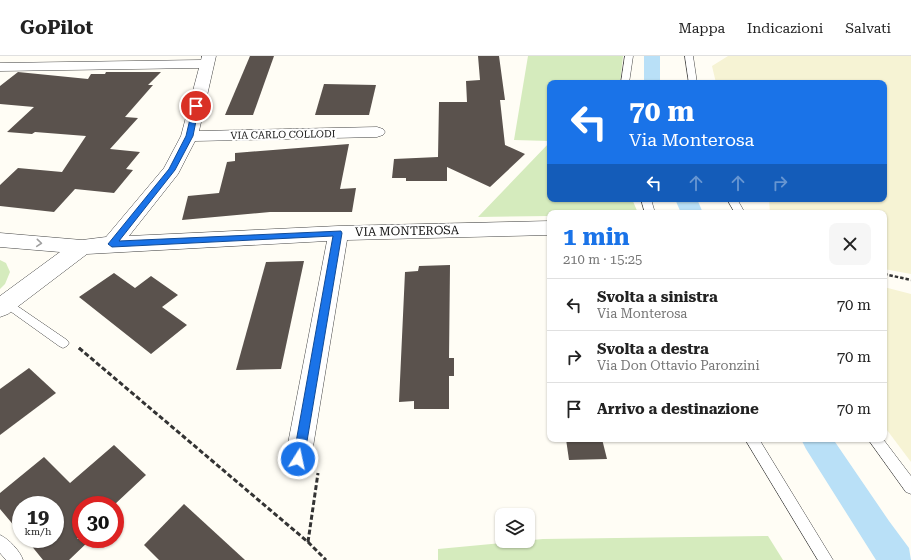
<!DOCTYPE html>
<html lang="it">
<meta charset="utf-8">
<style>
:root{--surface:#fff;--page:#f6f6f6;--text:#222;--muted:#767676;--line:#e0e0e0;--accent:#1a73e8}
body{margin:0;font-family:"Roboto Serif",serif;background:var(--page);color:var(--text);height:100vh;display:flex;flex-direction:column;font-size:15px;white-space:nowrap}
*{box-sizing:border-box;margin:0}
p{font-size:13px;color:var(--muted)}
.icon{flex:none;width:22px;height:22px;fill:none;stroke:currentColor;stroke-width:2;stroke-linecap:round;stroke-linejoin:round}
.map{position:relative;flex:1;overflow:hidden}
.side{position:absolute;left:547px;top:154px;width:340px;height:232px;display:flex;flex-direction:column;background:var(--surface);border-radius:8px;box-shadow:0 1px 3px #0004}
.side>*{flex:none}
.banner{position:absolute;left:547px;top:24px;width:340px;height:122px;border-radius:8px;box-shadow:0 1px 3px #0004;background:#1a73e8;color:#fff;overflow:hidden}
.buttons{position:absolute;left:495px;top:452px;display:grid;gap:8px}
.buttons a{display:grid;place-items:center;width:40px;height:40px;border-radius:8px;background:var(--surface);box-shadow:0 1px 3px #0004;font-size:20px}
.speed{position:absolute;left:12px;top:440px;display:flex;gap:8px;font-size:20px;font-weight:700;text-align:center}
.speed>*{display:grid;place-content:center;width:52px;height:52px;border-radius:50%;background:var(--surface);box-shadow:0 1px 3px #0004;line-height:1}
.speed small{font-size:10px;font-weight:400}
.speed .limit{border:6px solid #d22;background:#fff;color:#111}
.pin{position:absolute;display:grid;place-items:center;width:34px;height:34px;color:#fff;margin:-17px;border:2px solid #fff;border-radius:50%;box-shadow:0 1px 4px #0007}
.me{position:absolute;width:44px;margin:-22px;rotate:10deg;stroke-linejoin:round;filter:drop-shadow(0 0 3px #0008)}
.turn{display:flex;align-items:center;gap:14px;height:84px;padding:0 16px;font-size:18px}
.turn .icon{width:52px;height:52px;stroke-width:2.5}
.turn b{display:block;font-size:28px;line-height:34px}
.lanes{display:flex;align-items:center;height:38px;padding:0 16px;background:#0003;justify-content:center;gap:20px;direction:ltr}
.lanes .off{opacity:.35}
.round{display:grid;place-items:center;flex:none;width:42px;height:42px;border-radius:8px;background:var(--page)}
.summary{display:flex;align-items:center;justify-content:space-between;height:68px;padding:0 16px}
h1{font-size:24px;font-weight:700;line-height:30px;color:var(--accent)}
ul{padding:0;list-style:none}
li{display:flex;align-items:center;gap:12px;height:52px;padding:0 16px;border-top:1px solid var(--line)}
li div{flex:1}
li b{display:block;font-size:15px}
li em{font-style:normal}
header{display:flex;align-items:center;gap:24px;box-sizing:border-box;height:56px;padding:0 20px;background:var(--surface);border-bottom:1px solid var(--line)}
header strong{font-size:19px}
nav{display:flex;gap:22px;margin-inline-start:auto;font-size:14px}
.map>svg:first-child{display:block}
.farmland{fill:#f6f3d4}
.green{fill:#d5ebbd}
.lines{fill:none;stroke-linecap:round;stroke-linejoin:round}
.canal{fill:#b9e0f7;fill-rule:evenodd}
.building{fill:#5a524d}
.lane-casing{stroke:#444;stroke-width:1}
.street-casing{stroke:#444;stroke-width:1}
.path-far1{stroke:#333;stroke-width:2.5;stroke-dasharray:3.5 2;stroke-linecap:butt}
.path{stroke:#333;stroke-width:3;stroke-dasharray:5 2.5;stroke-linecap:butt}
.lane{fill:#fff;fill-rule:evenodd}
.street{fill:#fff;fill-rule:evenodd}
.oneway{stroke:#a0a0a0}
.route{fill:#1a73e8;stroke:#114b97}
.labels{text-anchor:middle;stroke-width:4;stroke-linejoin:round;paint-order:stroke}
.far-street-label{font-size:10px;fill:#111;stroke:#fff}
.street-label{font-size:12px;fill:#111;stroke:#fff}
</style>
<header>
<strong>GoPilot</strong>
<nav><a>Mappa</a><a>Indicazioni</a><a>Salvati</a></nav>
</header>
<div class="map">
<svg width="911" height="504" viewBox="0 0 911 504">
<rect width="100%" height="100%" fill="#fffdf5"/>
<g class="farmland">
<polygon points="728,0 911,0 911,218 884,213 884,157 770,157 769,143 884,143 884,27 716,27 712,10"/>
<polygon points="884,231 911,238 911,406 884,370"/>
</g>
<g class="green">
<polygon points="528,0 623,0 620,27 550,27 550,85 514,84"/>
<polygon points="550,86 550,143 632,143 638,157 550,157 550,160 478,161"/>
<polygon points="0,204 6,207 10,216 5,228 0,233"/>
<polygon points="768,480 783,504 438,504 438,493 543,483"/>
</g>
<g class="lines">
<g class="canal">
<rect x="644" y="0" width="16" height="27"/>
<polygon points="675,143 697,143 703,157 681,157"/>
<polygon points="801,383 833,383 889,465 909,492 911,504 876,504 806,393"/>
</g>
</g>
<g class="building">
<polygon points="250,0 274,0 253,59 225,59"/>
<polygon points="478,0 499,0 505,44 500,44 505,89 525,98 490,131 447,111 447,125 406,125 406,122 392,122 394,103 438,101 439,46 467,46 466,25 480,24"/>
<polygon points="18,16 88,23 91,18 105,18 106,16 161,16 148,29 153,29 125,61 138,62 110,93 140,96 126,113 133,114 114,137 75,133 54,156 0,150 0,129 18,112 62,116 86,80 35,76 32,78 7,76 34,51 0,48 0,30"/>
<polygon points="324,28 376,29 369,59 315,59"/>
<polygon points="349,88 340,133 356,132 352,156 270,156 182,164 188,140 219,137 227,106 235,105 235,97"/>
<polygon points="304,205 281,313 236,314 266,206"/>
<polygon points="450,209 449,302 454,302 454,320 449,320 449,353 414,353 414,345 399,346 405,216 418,215 419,210"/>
<polygon points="114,217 135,232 151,220 178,239 162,251 187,269 151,298 79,241"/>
<polygon points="29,312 56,337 0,379 0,333"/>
<polygon points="566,383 602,383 607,403 569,404"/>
<polygon points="114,389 146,419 114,449 81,449 81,479 77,483 91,483 69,504 43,504 26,483 55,483 55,449 21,449 21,478 0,453 0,437 44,401 70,427"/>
<polygon points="184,448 245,504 159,504 144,489"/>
</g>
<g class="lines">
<defs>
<g id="lane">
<polygon points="625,0 633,0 629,27 621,27"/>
<polygon points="685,0 693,0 697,27 689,27"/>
<polygon points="641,143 651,143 655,157 645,157"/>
<polygon points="727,143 737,143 745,157 735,157"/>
<polygon points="7,243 67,284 69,287 67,290 63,292 59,290 3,250 2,247 3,244"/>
<polygon points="745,383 759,383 833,504 818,504"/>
<polygon points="868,383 883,383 911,420 911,438 906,436"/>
<path d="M0 479C9 483 20 495 23 504H6L0 497Z"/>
</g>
<polygon id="street" points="202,0 216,0 199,75 377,71 383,73 385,76 383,79 377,81 195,85 178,118 129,180 338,170 550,165 550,179 347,184 311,403 307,412 298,416 289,412 285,403 327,185 87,198 8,258 0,261 0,240 60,196 0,191 0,177 82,184 106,181 164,112 181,80 199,12 0,15 0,7 201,4"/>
</defs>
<use href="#lane" class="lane-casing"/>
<use href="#street" class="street-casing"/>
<g class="path-far1">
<polyline points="884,218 911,224"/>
<polyline points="79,292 80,293"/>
</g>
<g class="path">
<polyline points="79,292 308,486 326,504"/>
<polyline points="308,486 318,417"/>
</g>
<use href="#lane" class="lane"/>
<use href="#street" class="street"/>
</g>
<defs><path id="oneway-chevron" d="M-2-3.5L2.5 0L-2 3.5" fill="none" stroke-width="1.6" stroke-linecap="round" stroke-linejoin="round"/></defs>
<use class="oneway" href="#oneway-chevron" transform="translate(39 187) rotate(5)"/>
<polygon class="route" points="196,48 199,50 193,80 175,114 119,185 341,175 342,177 304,403 302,407 298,408 294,407 293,403 333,180 112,191 108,188 169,113 186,80 193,50"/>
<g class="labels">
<g class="far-street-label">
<text transform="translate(283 78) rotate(-1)" y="4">VIA CARLO COLLODI</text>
</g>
<g class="street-label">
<text transform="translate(407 175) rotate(-1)" y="4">VIA MONTEROSA</text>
</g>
</g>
</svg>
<div class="buttons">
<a><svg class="icon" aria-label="layers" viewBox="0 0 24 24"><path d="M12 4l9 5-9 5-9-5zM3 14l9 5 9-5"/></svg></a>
</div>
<div class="speed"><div>19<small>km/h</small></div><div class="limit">30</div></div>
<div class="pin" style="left:196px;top:50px;background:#d93025"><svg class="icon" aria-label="arrive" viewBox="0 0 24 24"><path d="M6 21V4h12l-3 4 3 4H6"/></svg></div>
<svg class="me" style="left:298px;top:403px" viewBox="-20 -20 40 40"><circle r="17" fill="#1a73e8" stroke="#fff" stroke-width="3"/><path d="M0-11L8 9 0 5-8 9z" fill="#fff"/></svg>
<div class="banner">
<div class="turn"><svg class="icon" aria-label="left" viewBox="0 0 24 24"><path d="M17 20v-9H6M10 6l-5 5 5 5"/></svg><div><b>70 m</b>Via Monterosa</div></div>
<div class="lanes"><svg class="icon" aria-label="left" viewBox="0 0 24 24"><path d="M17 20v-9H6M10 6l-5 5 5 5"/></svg><svg class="icon off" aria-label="ahead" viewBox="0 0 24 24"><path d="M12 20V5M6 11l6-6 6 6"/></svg><svg class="icon off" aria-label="ahead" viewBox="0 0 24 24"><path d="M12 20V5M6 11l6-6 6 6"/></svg><svg class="icon off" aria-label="right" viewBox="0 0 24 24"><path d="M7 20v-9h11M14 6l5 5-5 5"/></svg></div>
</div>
<section class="side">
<div class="summary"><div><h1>1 min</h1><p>210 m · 15:25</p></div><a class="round"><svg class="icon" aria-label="close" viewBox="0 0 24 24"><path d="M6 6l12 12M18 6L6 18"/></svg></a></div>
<ul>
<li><svg class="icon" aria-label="left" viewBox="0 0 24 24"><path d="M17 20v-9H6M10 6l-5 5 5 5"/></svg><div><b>Svolta a sinistra</b><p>Via Monterosa</p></div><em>70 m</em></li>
<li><svg class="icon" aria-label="right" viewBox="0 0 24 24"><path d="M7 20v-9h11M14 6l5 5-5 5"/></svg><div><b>Svolta a destra</b><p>Via Don Ottavio Paronzini</p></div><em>70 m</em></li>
<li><svg class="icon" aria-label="arrive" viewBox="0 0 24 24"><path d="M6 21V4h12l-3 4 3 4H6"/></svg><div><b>Arrivo a destinazione</b></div><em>70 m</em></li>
</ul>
</section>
</div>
